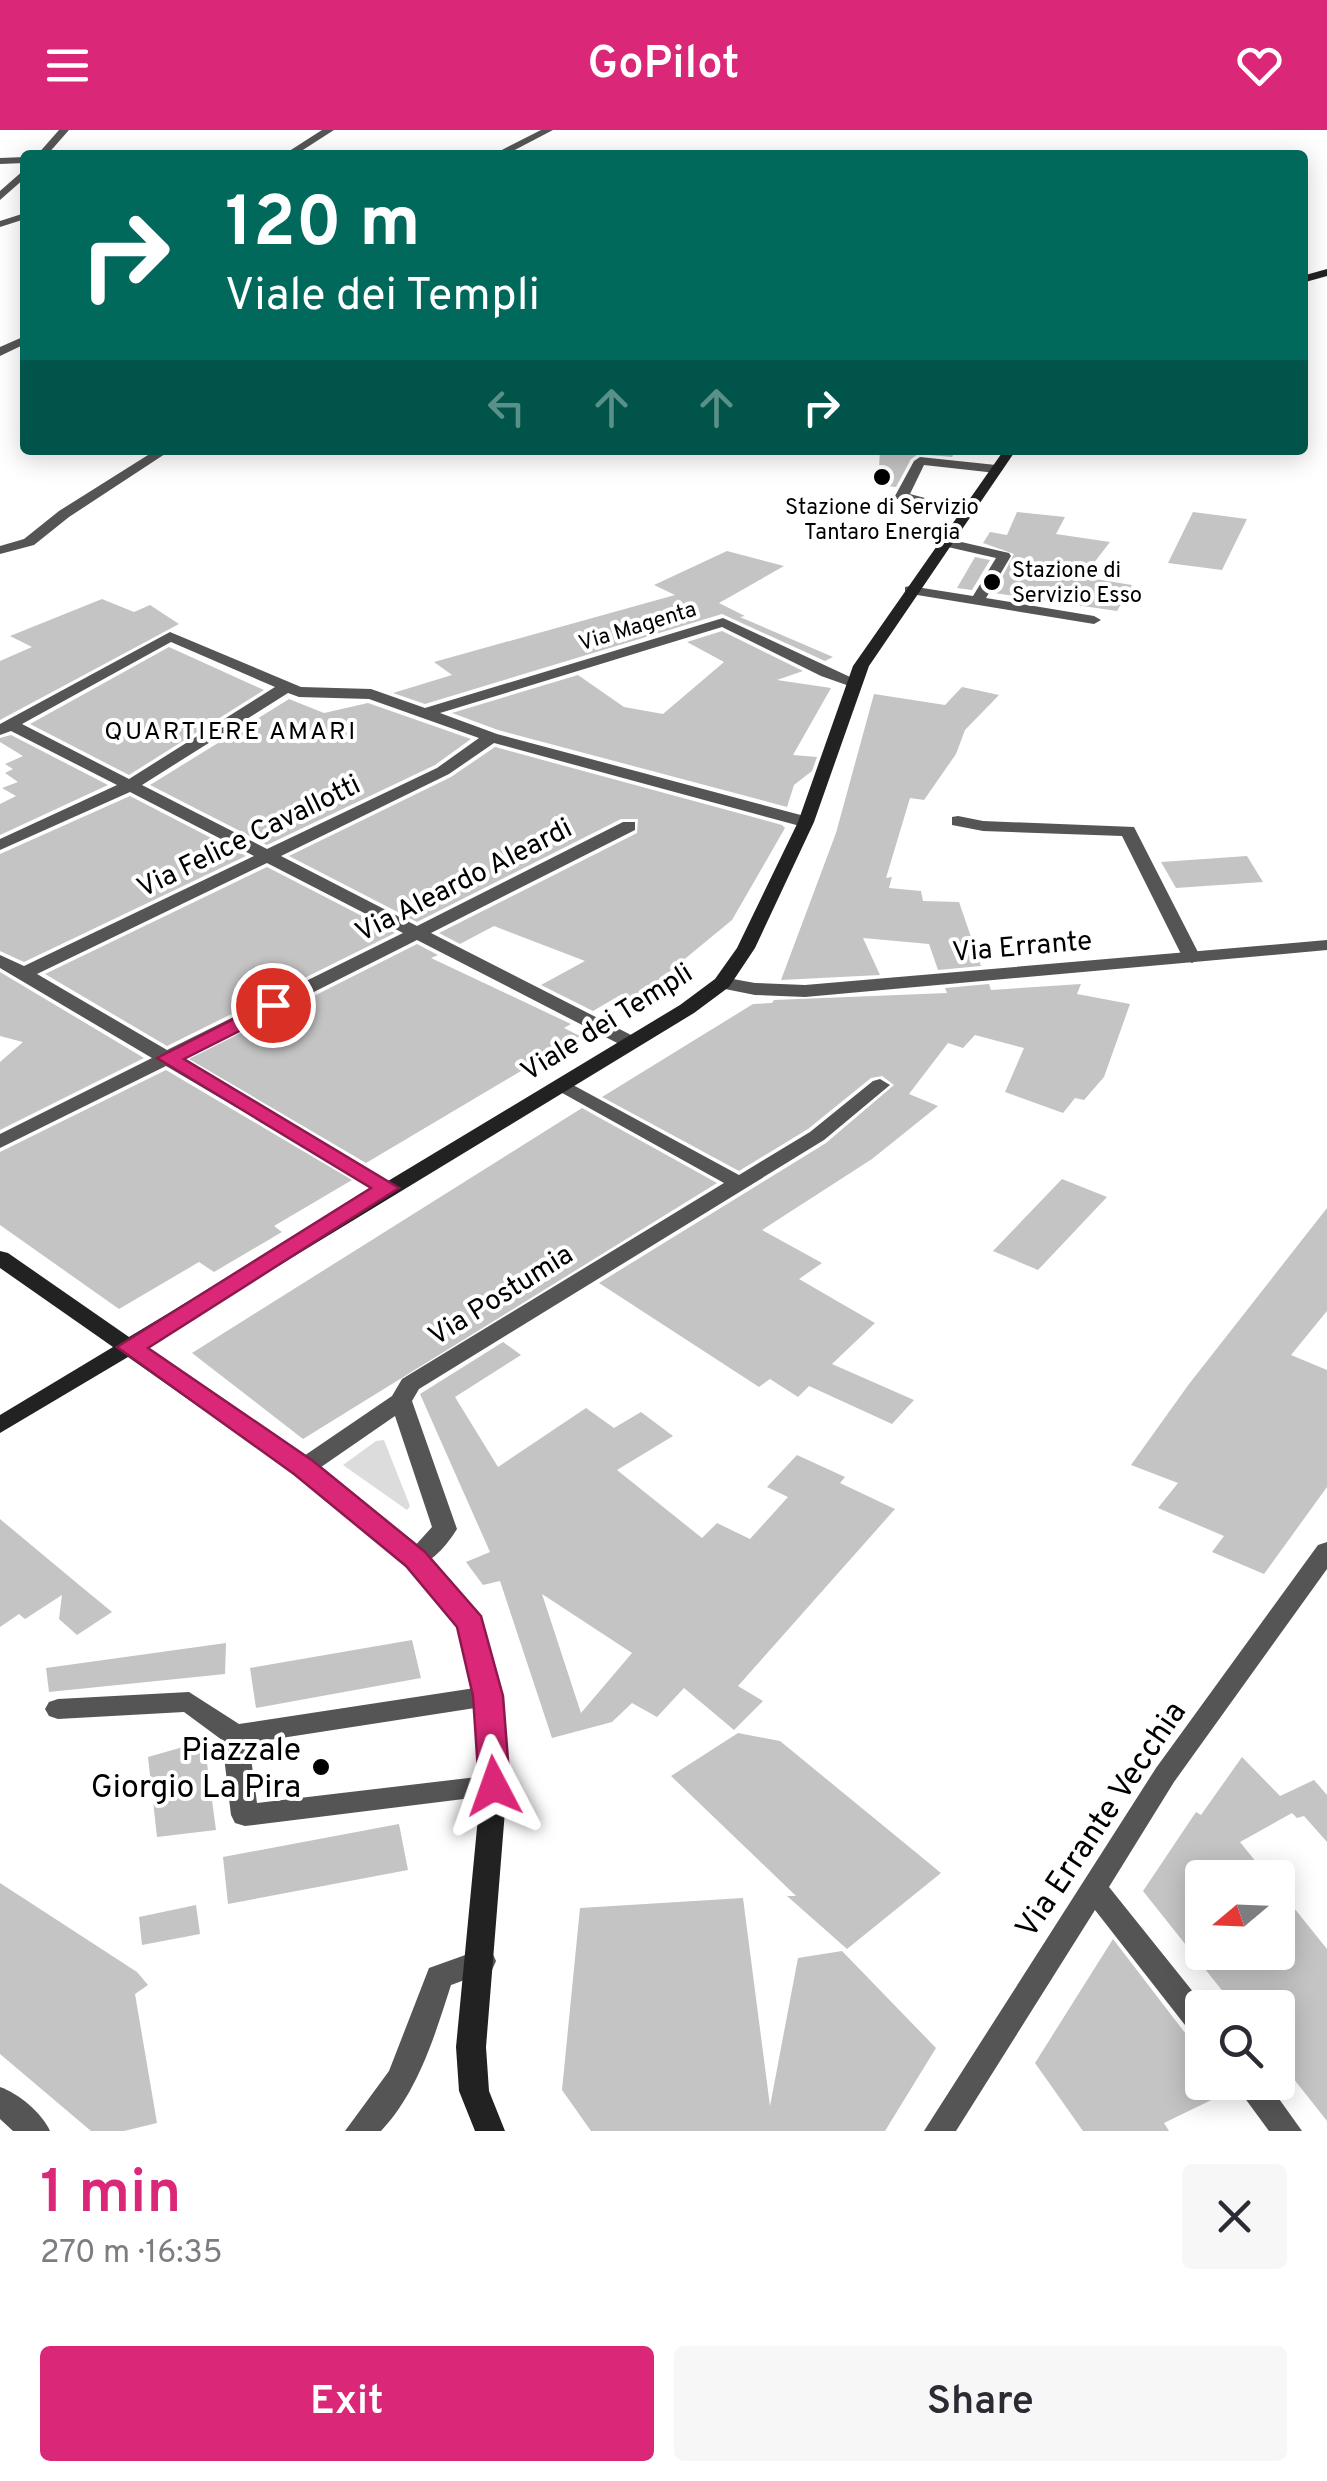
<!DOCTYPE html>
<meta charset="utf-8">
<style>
:root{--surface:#fff;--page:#f7f7f7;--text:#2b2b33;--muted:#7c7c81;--accent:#db2777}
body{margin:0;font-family:Overpass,sans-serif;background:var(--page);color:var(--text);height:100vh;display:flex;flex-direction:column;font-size:38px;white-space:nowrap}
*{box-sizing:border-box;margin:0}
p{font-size:32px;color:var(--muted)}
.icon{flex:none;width:55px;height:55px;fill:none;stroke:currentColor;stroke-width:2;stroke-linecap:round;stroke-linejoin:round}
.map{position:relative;height:2001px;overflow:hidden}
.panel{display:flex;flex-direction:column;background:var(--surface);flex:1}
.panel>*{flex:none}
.hud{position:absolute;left:20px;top:20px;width:1288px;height:305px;border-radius:10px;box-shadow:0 5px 25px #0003;background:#00695c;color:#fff;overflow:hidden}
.needle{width:65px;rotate:251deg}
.controls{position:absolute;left:1185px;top:1730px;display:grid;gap:20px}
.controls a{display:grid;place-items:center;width:110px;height:110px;border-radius:10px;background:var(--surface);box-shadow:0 5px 25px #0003;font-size:50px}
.pin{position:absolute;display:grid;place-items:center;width:85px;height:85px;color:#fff;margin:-42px;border:5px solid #fff;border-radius:50%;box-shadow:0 2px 10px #0007}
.me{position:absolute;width:110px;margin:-55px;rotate:356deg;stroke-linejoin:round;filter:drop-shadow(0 0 8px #0008)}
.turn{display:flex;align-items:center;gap:35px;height:210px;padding:0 40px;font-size:45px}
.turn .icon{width:130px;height:130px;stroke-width:2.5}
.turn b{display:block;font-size:70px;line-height:85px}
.lanes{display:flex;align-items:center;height:95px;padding:0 40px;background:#0003;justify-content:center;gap:50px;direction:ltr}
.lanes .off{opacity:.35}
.round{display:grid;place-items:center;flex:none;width:105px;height:105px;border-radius:10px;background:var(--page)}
.headline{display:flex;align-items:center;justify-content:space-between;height:170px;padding:0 40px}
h1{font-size:60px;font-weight:600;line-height:75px;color:var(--accent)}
.button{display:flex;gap:20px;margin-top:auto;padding:20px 40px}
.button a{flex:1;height:115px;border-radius:10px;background:var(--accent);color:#fff;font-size:40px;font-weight:600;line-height:115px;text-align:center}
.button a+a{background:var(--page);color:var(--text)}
header{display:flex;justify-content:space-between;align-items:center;height:130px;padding:0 40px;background:var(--accent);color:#fff;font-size:45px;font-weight:600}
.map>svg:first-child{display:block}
.green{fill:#dcdcdc}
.building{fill:#c4c4c4;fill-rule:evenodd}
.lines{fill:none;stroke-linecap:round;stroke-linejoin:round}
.lane{fill:#555;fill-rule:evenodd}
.street{fill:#555;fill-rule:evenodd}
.secondary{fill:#222;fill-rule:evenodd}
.route{fill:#db2777;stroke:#8e194d;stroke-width:2.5}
.poi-dot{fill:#000;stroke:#fff;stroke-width:4}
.labels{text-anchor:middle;stroke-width:8;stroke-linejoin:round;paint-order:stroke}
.far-poi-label{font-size:22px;fill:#000;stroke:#fff}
.far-street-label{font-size:22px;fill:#000;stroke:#fff}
.far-neighbourhood-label{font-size:25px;letter-spacing:2.5px;fill:#000;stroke:#fff}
.street-label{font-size:28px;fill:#000;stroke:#fff}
.near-poi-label{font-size:32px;fill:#000;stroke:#fff;text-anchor:end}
.near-street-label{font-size:32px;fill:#000;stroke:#fff}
</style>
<header><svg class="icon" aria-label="menu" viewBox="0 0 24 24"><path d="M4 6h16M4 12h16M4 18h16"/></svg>GoPilot<svg class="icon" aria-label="heart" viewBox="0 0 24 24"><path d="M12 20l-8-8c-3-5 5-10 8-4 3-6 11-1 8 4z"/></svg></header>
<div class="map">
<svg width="1327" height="2001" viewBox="0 0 1327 2001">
<rect width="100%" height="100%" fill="#fff"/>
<polygon class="green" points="384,1310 410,1376 407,1380 343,1335 376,1311"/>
<g class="building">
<polygon points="880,320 956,320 952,327 918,324 911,329 896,357 878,355"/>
<polygon points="1017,382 1065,387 1056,404 1110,412 1083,447 1132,455 1117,481 994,463 1014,424 983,413 990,402 1007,405"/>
<polygon points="1193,382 1247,389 1222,440 1168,433"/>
<polygon points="727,421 784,436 719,473 745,486 740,487 833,527 825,531 722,484 425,574 393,563 452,545 434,532 675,465 654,455"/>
<polygon points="975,427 990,430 972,460 957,458"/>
<polygon points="102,469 134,482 150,475 179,494 0,590 0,531 32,517 10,506"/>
<polygon points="722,501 803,541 777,550 831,558 793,625 817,627 812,641 794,655 787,677 498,600 452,583 578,545 624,577 663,584 724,532 687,512"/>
<polygon points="169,517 264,560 129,645 30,594"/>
<polygon points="962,557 999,565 965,600 956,624 924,670 910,668 886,748 892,747 889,758 921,761 923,771 959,772 981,836 938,840 929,814 863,808 880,845 781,850 836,703 874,564 945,575"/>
<polygon points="289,569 324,583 368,573 471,609 435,635 267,715 150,655"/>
<polygon points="11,605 108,655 0,705 0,674 16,666 2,658 18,652 5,643 13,639 5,634 23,626 0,612 0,608"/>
<polygon points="495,617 782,695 785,698 732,790 635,870 622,864 593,881 541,855 585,831 494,796 460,814 439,803 637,703 638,689 621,689 417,792 289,726 451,647"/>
<polygon points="130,666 246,726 24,832 0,821 0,724"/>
<polygon points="1247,726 1263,752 1176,758 1161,732"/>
<polygon points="267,737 395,803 167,916 45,844"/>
<polygon points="417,814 438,825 431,828 571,894 564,898 580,906 366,1033 189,929"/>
<polygon points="0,842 144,928 0,1000 0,932 23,912 0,906"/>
<polygon points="989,854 991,860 1081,854 1077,864 1130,874 1104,947 1084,970 1075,968 1063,983 1005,962 1024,918 975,905 963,918 948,913 909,964 938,976 872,1029 762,1100 822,1133 799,1149 875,1193 832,1234 914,1270 892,1294 809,1256 798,1267 770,1249 759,1257 599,1153 826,1013 894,955 882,946 871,948 808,999 739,1041 602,967 753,874 772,873 774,870 947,863 945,858"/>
<polygon points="166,940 352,1050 274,1096 282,1102 214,1142 199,1132 119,1179 0,1095 0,1022"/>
<polygon points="582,978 717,1053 303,1309 192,1223"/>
<polygon points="1062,1049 1107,1067 1038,1140 993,1121"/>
<polygon points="1327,1078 1327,1181 1291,1225 1327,1240 1327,1357 1264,1444 1212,1422 1224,1406 1158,1378 1178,1353 1131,1335 1189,1254"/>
<path d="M503 1212 521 1225 455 1267 498 1337 586 1278 614 1298 641 1282 673 1306 617 1340 702 1408 717 1393 750 1409 788 1367 767 1357 797 1325 845 1347 840 1353 895 1379 738 1556 763 1571 734 1600 684 1558 657 1587 632 1573 612 1592 552 1608 500 1451 483 1455 466 1432 490 1422 420 1264ZM542 1464 632 1523 581 1583Z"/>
<polygon points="0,1389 78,1454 112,1482 77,1505 59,1489 62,1465 25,1489 19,1484 0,1497"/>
<polygon points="412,1510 421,1548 256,1578 250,1538"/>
<polygon points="226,1513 225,1544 49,1562 46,1538"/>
<polygon points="738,1603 780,1611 941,1743 847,1819 787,1766 796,1766 671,1646"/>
<polygon points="204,1611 216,1700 157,1707 148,1627"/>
<polygon points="1242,1627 1280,1666 1314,1650 1327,1665 1327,1712 1304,1686 1297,1688 1292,1683 1240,1712 1269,1748 1202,1748 1202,1822 1278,1822 1278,1758 1327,1819 1327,1991 1278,1929 1278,1878 1236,1878 1143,1761 1196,1682 1201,1685"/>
<polygon points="399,1694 408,1740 228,1774 223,1727"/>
<polygon points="0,1753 137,1842 148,1855 135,1864 157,1993 124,2001 91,2001 0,1924"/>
<polygon points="743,1768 770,1976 798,1828 842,1821 936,1918 885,2001 591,2001 562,1960 580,1778"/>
<polygon points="196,1775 200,1804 142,1815 139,1787"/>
<polygon points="1113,1809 1202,1925 1202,1952 1230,1952 1234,1959 1164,1993 1169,2001 1083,2001 1035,1933"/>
</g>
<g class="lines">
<g class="lane">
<polygon points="541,0 553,0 505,25 492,25"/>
<polygon points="25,27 25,33 0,34 0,28"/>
<polygon points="25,206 25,214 0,226 0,217"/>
<polygon points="156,320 171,320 69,387 34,415 0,424 0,416 24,409 59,381"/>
<polygon points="920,327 996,335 1003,339 996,343 924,335 910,364 970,380 972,383 965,387 897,369 895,366 914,331"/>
<polygon points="944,408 1009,423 1011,426 986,468 1094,486 1101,490 1094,494 905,463 905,457 910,456 973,466 996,428 939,415 937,412"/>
<polygon points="958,686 983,691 1134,697 1201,828 1192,833 1183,828 1122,706 983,701 952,695 952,687"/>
</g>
<g class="street">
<polygon points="59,0 69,0 47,25 37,25"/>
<polygon points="322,0 334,0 295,25 283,25"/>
<polygon points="25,39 25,48 0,70 0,61"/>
<polygon points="25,83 25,89 0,97 0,91"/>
<path d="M723 488 863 553 855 558 821 546 722 497 440 583 497 604 812 688V696H800L494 613 449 644 281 726 417 796 623 692H635V700L431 803 637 908 640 912 637 916H623L417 810 181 929 394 1054 397 1058 394 1062H380L166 936 0 1018V1004L152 928 0 838V825L24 836 254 726 130 662 0 720V709L117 655 11 601 0 605V594L170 502 301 557 371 559 425 578ZM171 512 275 557 129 649 22 594ZM288 563 299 567 369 569 479 608 437 638 267 719 142 655ZM267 733 403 803 167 920 37 844Z"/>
<polygon points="1327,810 1327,820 805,867 755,865 715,857 713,853 722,847 755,853 805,855"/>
<path d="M562 949 739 1045 810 1002 873 951 880 949 890 955 824 1010 419 1259 412 1271 457 1399C447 1415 427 1441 406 1435L403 1429 432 1397 395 1286 311 1344H295L291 1338 295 1332 392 1266 402 1249 724 1053 555 959 552 955Z"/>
<polygon points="1327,1412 1327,1439 1174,1652 1109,1757 1206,1878 1202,1878 1202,1908 1192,1904 1095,1780 956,2001 924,2001 1156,1638 1318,1415"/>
<polygon points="488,1556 497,1559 501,1566 497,1573 488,1576 249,1613 257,1673 494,1645 504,1648 507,1656 504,1664 245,1696 235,1693 231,1685 222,1610 184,1582 58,1589 49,1586 45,1579 49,1572 58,1569 189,1562 239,1594"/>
<path d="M482 1819 492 1822 496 1831 492 1840 451 1855C435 1905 418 1962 381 2001H345L389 1941 429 1838Z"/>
<polygon points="1233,1952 1267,1952 1302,2001 1269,2001"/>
<path d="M0 1957C18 1963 42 1983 50 2001H13L0 1989Z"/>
</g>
<g class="secondary">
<polygon points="1327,139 1327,146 1302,153 1302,146"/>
<polygon points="1004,320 1016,320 869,536 814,692 755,818 729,857 694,883 145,1217 311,1332 424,1423 483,1493 501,1566 507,1656 486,1917 489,1961 505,2001 475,2001 459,1961 456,1917 481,1656 475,1566 458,1496 406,1435 295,1344 128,1227 0,1303 0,1285 113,1217 0,1138 0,1121 8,1123 129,1207 680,875 715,849 737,818 798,692 853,536"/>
</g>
</g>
<polygon class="route" points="273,869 284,875 281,880 184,929 399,1058 148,1218 313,1331 425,1422 481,1486 503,1566 510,1656 505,1664 494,1668 484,1664 479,1656 473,1566 457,1497 406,1436 294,1344 117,1217 371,1058 157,928"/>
<g class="poi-dot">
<circle cx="882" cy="347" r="10"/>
<circle cx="992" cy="452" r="10"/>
<circle cx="321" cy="1637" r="10"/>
</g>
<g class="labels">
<g class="far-poi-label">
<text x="882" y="384">Stazione di Servizio<tspan x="882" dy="25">Tantaro Energia</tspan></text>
<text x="1012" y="447" text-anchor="start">Stazione di<tspan x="1012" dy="25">Servizio Esso</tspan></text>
</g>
<g class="far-street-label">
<text transform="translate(637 495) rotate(-17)" y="8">Via Magenta</text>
</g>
<g class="far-neighbourhood-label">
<text x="231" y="609">QUARTIERE AMARI</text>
</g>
<g class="street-label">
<text transform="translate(248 705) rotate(-26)" y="10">Via Felice Cavallotti</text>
<text transform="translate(463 749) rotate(-27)" y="10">Via Aleardo Aleardi</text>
<text transform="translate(1022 815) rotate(-5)" y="10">Via Errante</text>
<text transform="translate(606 891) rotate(-32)" y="10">Viale dei Templi</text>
<text transform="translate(500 1164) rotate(-32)" y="10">Via Postumia</text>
</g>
<g class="near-poi-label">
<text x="301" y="1630">Piazzale<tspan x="301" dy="37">Giorgio La Pira</tspan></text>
</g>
<g class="near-street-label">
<text transform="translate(1100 1689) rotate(-56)" y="11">Via Errante Vecchia</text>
</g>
</g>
</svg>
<div class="controls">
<a><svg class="needle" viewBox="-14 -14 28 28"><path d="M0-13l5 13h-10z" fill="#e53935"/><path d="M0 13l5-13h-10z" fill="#7c7c81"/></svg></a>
<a><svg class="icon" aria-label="search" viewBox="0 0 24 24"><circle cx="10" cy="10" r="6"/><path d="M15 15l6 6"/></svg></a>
</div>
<div class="pin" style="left:273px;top:875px;background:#d93025"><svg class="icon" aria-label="arrive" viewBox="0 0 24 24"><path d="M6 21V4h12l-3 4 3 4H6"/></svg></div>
<svg class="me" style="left:494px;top:1656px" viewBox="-20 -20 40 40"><path d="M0-17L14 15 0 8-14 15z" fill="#db2777" stroke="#fff" stroke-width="4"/></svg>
<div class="hud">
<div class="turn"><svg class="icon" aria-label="right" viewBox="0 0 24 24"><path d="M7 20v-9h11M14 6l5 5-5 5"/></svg><div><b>120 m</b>Viale dei Templi</div></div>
<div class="lanes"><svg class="icon off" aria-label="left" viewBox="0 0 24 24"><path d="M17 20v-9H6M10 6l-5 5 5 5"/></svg><svg class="icon off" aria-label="ahead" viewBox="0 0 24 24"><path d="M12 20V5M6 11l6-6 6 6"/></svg><svg class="icon off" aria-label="ahead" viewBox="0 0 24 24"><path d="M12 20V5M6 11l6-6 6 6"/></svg><svg class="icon" aria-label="right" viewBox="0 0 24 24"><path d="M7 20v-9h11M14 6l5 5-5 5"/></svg></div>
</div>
</div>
<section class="panel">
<div class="headline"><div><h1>1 min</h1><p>270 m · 16:35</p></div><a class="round"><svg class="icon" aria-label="close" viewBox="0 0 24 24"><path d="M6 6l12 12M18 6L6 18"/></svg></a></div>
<div class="button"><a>Exit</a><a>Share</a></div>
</section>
